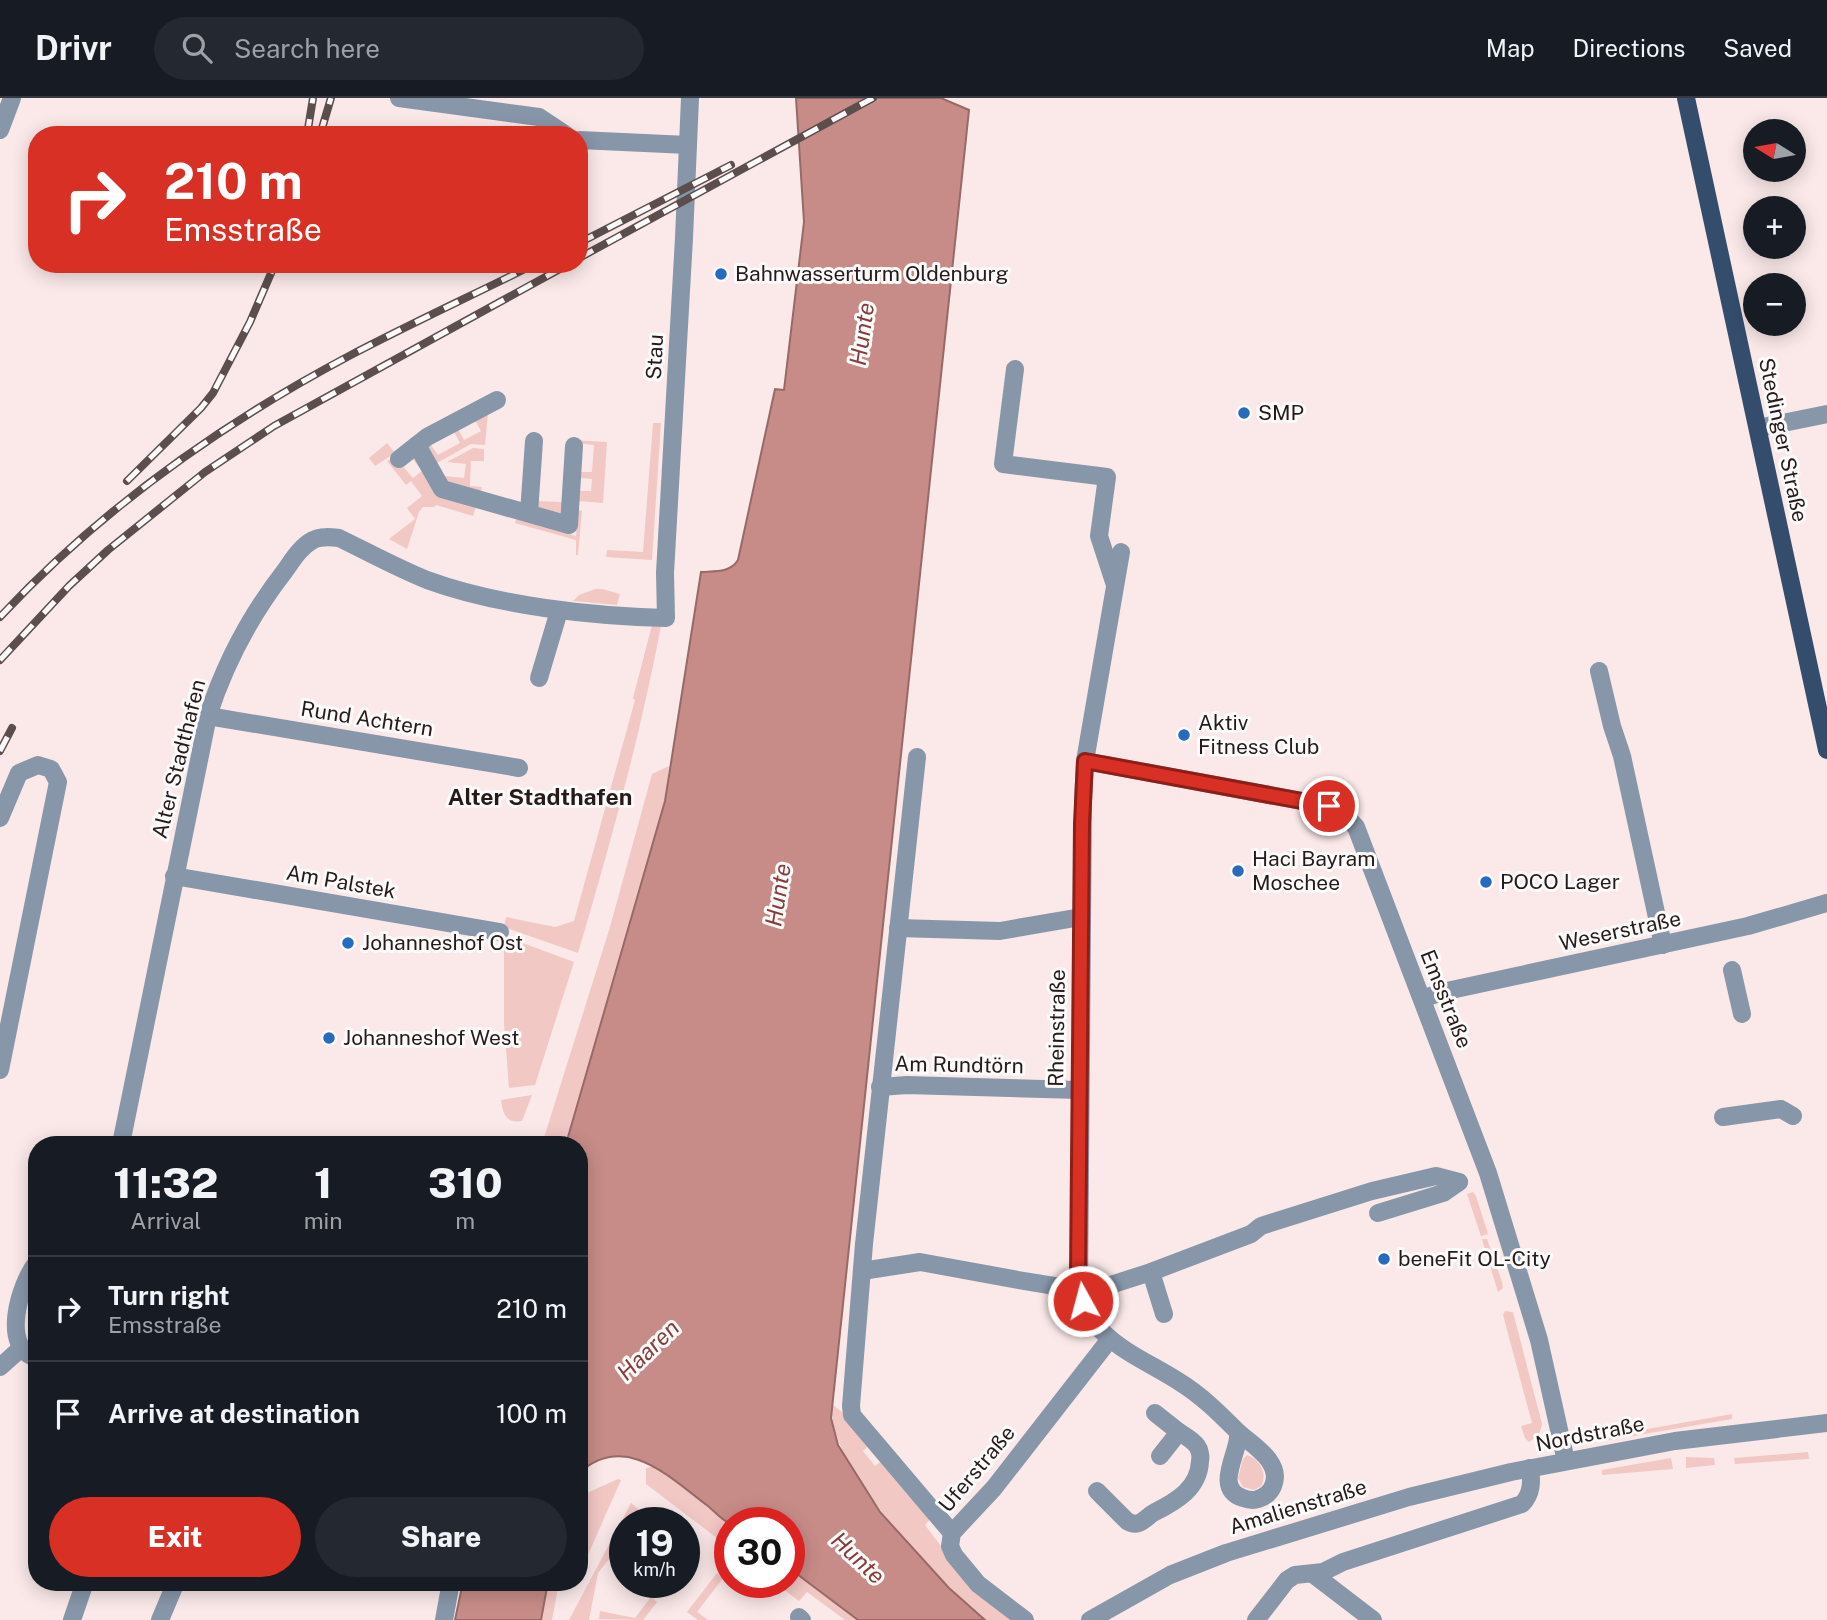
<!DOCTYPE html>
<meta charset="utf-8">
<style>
:root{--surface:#171b24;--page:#242831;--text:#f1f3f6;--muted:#9ea1a6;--line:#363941;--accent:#d93025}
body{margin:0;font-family:"Public Sans",sans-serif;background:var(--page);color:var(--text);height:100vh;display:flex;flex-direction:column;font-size:26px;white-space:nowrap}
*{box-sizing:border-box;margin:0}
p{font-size:23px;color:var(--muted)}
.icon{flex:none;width:38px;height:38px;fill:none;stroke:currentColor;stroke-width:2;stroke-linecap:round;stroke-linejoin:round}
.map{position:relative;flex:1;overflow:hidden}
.drawer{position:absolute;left:28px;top:1038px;width:560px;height:455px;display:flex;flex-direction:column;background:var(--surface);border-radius:28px;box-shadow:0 4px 18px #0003}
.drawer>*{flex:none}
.hud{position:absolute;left:28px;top:28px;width:560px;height:147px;border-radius:28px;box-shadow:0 4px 18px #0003;background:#d93025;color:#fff;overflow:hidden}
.needle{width:46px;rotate:281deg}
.tools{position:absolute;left:1743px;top:21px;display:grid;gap:14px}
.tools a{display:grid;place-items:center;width:63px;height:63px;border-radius:50%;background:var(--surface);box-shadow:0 4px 18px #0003;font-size:35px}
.speed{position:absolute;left:609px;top:1409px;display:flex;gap:14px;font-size:35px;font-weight:700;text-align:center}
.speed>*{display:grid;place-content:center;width:91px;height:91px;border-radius:50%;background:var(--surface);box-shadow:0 4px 18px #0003;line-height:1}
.speed small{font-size:18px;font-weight:400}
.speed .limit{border:10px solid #d22;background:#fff;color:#111}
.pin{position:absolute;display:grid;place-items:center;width:60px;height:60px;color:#fff;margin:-30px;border:4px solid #fff;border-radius:50%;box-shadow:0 2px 7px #0007}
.me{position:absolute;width:77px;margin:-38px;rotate:353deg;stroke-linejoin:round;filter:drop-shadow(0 0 5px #0008)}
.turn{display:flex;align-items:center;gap:24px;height:147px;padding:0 21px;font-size:32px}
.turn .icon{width:91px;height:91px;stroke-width:2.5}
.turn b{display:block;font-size:49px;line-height:60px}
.eta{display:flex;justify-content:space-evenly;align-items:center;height:119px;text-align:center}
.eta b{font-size:42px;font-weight:800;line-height:49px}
.primary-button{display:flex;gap:14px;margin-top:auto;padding:14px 21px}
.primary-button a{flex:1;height:80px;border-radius:42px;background:var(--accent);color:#fff;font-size:28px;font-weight:800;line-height:80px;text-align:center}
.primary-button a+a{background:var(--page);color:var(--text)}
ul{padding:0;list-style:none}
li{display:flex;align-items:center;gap:21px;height:105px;padding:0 21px;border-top:2px solid var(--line)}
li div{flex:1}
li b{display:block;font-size:26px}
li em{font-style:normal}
header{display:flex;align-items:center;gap:42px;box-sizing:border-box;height:98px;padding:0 35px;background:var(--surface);border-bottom:2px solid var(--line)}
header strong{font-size:33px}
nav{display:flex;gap:38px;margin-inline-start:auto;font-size:24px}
.search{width:490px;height:63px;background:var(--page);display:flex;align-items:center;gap:18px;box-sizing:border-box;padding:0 24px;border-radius:38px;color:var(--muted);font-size:26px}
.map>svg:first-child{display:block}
.green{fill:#f2c8c5}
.water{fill:#c78c88;stroke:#976a67;stroke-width:2}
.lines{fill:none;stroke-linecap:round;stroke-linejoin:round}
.minor{stroke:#8796a9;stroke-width:18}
.major{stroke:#354d6d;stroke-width:18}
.rail-casing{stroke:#5c4e4d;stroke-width:8}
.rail{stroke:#fbfbfb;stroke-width:5;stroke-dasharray:16;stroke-linecap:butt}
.route-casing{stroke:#8d1f18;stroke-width:18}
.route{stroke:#d93025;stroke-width:12}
.poi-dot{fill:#286abb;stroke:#fbfbfb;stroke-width:2.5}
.labels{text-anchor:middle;stroke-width:6;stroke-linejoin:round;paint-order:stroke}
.poi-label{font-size:21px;fill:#281a19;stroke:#fbfbfb;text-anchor:start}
.street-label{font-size:21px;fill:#281a19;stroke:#fbfbfb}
.water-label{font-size:23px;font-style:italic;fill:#863c39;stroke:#fbfbfb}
.neighbourhood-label{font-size:23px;font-weight:bold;fill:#281a19;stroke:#fbfbfb}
</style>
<header>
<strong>Drivr</strong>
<div class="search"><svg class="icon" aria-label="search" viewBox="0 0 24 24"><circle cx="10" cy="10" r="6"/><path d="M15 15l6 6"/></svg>Search here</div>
<nav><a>Map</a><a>Directions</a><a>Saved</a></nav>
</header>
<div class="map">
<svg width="1827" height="1522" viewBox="0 0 1827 1522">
<rect width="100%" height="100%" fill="#fae9e8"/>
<g class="green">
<polygon points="488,315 485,347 471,346 437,365 428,349 431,347 438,357 460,345 454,334 458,331 464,342 481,333 475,322"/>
<polygon points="653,325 661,325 652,462 606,459 607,452 643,454"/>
<polygon points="572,342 607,344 603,405 578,403 579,393 591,393 592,381 580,380 580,374 592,374 594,347 572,345"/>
<polygon points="387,345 395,355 375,368 369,360"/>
<polygon points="473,350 484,351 484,363 471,363 470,388 482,389 481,394 447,385 444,378 464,380 466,366 447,364"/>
<polygon points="395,359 413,380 422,373 413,361 416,360 436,397 476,409 473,418 436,407 434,409 423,409 419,414 407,451 389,441 415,421 407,410 422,398 411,383 406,387 387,363"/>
<polygon points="537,403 562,404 561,415 537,410"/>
<polygon points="578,412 582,413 578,457 576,457 576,442 515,425 516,421 576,438"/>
<polygon points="595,491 602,491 620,496 617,507 573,503 579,497"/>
<path d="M652 527 661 528C640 639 610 747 578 855L504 829 506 819 555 829 574 823 635 602 633 600Z"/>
<polygon points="669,668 665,703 566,1046 542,1046 610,829 652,676"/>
<polygon points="504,838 574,864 535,987 509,990 504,925"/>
<path d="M532 997 522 1023C505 1026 503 1015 501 1002Z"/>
<polygon points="1473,1094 1476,1098 1488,1136 1481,1138 1467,1096"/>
<polygon points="1482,1141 1487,1141 1502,1184 1503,1190 1498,1194"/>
<polygon points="1505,1213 1513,1214 1542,1326 1539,1337 1529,1344 1525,1340 1521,1328 1532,1325 1503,1217"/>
<path d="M832 1306 854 1324 871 1345 863 1353 875 1368 884 1361 932 1419 925 1427 973 1491 1014 1522H985C938 1481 826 1370 832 1306Z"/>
<polygon points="1732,1316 1732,1321 1592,1345 1591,1341"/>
<polygon points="1808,1354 1809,1361 1735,1366 1734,1360"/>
<path d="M1247 1357C1260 1361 1268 1376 1261 1388L1254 1392 1243 1389 1238 1380 1243 1361Z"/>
<polygon points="1686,1359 1714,1360 1715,1367 1686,1370"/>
<polygon points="1671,1360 1673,1371 1602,1377 1602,1372"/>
<polygon points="655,1368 730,1425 730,1450 646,1386 646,1370"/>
<polygon points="618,1381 621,1382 579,1477 579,1434 587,1395"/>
<polygon points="631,1405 644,1416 637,1424 625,1424 625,1441 598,1475 589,1522 569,1522"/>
<polygon points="789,1470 858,1522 845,1522 807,1494 799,1503 774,1484 789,1484"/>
<polygon points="717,1475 723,1480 697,1514 708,1522 698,1522 687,1514"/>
<polygon points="548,1484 559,1484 552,1522 541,1522"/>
<polygon points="651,1499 657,1504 643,1522 599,1521 600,1513 635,1520"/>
</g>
<g class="water">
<path d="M796 0H941L969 12 831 1320 838 1347 880 1414 949 1490 985 1522H858L789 1470V1424C776 1424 739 1428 729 1425 722 1422 714 1413 708 1408 670 1380 626 1333 579 1375V1046H566L665 703 701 474C715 473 730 475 738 462L775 291 784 292 804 124Z"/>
<polygon points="463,1484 548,1484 541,1522 455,1522"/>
</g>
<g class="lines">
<g class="minor">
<polyline points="399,0 539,19 566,37"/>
<polyline points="0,32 12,0"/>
<polyline points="579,42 688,47"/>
<polyline points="1015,271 1003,366 1107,379 1099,438 1114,484"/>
<polyline points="1758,330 1827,316"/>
<polyline points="417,347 442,391 569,427 574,348"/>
<polyline points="399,361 427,339 497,302"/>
<polyline points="529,415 534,343"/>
<path d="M1121 454 1085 663 1083 702 1079 1192C1084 1210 1092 1225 1106 1237 1126 1256 1155 1268 1178 1283 1201 1297 1219 1315 1238 1334 1252 1347 1283 1364 1273 1388 1270 1395 1265 1399 1258 1401 1253 1403 1248 1402 1243 1400 1212 1390 1241 1353 1238 1334"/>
<polyline points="1599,573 1612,628 1622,658 1663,847"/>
<polyline points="539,580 559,513"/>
<polyline points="208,618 519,670"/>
<polyline points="917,659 864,1146 851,1308 852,1317 952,1435"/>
<polyline points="1085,663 1329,708 1340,712 1356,729 1488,1075 1539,1242 1566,1363"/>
<polyline points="0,720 19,675 38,667 51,671 58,684 0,972"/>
<polyline points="174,778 500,834"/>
<polyline points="898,830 1000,833 1081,819"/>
<polyline points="1732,872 1742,916"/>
<polyline points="1422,901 1442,894 1748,828 1827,805"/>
<polyline points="880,989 907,987 1079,992"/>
<polyline points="1723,1019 1781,1011 1793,1018"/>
<path d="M121 1046 208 618C225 565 250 518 284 474 292 463 300 449 313 442 321 438 330 439 339 440 368 454 397 470 427 482 498 508 591 518 666 520L665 475 684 140 690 0"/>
<polyline points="1378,1115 1443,1095 1459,1084"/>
<path d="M37 1164C19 1187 0 1251 37 1260"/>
<polyline points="862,1173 920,1164 1018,1182 1079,1192 1095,1192 1151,1174 1251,1136 1261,1128 1372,1093 1436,1078 1459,1084"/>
<polyline points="1151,1174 1164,1216"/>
<polyline points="0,1269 19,1252"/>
<polyline points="1155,1315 1179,1334"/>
<path d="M1097 1393 1127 1423C1140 1431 1145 1419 1155 1414 1177 1403 1199 1390 1200 1363 1201 1359 1200 1352 1197 1348 1193 1342 1185 1338 1179 1334L1160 1358"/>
<polyline points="1313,1476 1373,1522"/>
<polyline points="799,1519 802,1522"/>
<polyline points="72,1522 85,1484"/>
<polyline points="160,1522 176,1484"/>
<polyline points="444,1522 451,1484"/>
<polyline points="1025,1522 978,1486 954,1457 950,1448 952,1435 994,1390 1110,1241"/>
<polyline points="1090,1522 1170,1477 1226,1455 1409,1399 1511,1374 1675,1343 1827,1325"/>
<path d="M1256 1522 1287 1482 1295 1477 1323 1474 1343 1464 1522 1406C1532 1396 1532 1383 1530 1370"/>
</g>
<polyline class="major" points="1686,0 1827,652"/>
<defs>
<g id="rail">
<polyline points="307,37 313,0"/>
<polyline points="320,37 331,0"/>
<polyline points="579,145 731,67"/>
<polyline points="579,160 873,0"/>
<polyline points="127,383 201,310 213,295 250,224 275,166"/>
<path d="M0 519C99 413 221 326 349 258 410 226 473 197 535 166"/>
<polyline points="0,562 69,488 108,452 205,374 274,328 569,166"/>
<polyline points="0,653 12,630"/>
</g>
</defs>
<use href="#rail" class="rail-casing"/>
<use href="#rail" class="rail"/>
</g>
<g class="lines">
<defs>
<polyline id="route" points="1083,1203 1078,1178 1082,726 1085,663 1329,708"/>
</defs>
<use href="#route" class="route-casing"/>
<use href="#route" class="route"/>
</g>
<g class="poi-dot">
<circle cx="721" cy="176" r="7"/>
<circle cx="1244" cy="315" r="7"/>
<circle cx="1184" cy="637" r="7"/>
<circle cx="1238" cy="773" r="7"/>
<circle cx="1486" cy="784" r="7"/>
<circle cx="348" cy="845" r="7"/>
<circle cx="329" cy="940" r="7"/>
<circle cx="1384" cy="1161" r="7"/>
</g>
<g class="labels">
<g class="poi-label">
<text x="735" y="183">Bahnwasserturm Oldenburg</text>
<text x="1258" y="322">SMP</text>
<text x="1198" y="632">Aktiv<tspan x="1198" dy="24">Fitness Club</tspan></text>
<text x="1252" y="768">Haci Bayram<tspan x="1252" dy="24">Moschee</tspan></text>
<text x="1500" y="791">POCO Lager</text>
<text x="362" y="852">Johanneshof Ost</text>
<text x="343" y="947">Johanneshof West</text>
<text x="1398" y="1168">beneFit OL-City</text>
</g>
<g class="street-label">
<text transform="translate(655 259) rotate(-87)" y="7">Stau</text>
<text transform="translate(1783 342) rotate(78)" y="7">Stedinger Straße</text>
<text transform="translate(367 621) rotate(9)" y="7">Rund Achtern</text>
<text transform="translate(179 661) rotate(-76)" y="7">Alter Stadthafen</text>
<text transform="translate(341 784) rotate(10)" y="7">Am Palstek</text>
<text transform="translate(1620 833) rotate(-12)" y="7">Weserstraße</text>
<text transform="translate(1446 901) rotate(68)" y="7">Emsstraße</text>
<text transform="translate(1057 930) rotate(-89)" y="7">Rheinstraße</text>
<text transform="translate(959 967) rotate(1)" y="7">Am Rundtörn</text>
<text transform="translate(1590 1336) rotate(-11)" y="7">Nordstraße</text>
<text transform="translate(977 1371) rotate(-50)" y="7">Uferstraße</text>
<text transform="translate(1298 1409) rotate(-17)" y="7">Amalienstraße</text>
</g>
<g class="water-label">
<text transform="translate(862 236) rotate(-82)" y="8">Hunte</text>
<text transform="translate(778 797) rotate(-81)" y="8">Hunte</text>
<text transform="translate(648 1252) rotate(-44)" y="8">Haaren</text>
<text transform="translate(858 1460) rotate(43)" y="8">Hunte</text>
</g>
<g class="neighbourhood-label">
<text x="540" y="707">Alter Stadthafen</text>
</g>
</g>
</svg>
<div class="tools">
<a><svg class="needle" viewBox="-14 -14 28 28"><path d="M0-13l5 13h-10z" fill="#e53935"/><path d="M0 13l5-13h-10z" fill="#9ea1a6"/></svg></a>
<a>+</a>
<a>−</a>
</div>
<div class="speed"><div>19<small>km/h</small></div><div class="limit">30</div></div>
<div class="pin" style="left:1329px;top:708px;background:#d93025"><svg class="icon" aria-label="arrive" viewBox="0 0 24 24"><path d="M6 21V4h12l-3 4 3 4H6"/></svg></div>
<svg class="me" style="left:1083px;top:1203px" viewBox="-20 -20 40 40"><circle r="17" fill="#d93025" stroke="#fff" stroke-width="3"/><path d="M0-11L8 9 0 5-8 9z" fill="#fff"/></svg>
<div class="hud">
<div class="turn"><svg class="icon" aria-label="right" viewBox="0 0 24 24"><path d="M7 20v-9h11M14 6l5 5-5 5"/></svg><div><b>210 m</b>Emsstraße</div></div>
</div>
<section class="drawer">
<div class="eta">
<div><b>11:32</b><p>Arrival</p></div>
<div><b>1</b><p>min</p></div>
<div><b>310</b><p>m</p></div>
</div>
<ul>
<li><svg class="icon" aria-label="right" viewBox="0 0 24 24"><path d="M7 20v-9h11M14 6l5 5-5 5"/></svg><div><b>Turn right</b><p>Emsstraße</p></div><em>210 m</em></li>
<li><svg class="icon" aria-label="arrive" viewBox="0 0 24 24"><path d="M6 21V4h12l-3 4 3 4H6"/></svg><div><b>Arrive at destination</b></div><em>100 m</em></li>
</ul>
<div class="primary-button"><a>Exit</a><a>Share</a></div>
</section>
</div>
